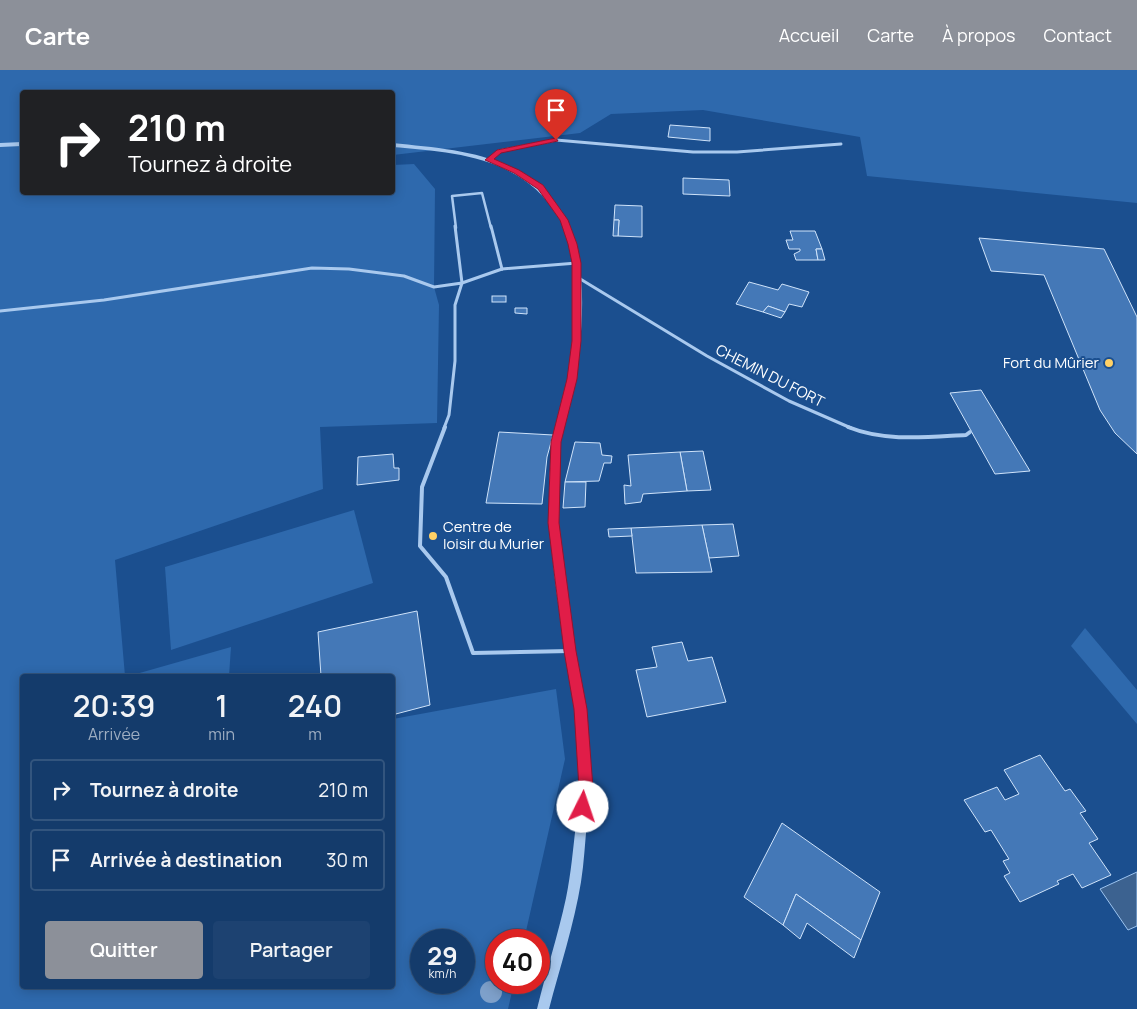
<!DOCTYPE html>
<html lang="fr">
<meta charset="utf-8">
<style>
:root{--surface:#143b6b;--page:#1d4271;--text:#f1f3f6;--muted:#9dadc1;--line:#33557e;--accent:#8c9099}
body{margin:0;font-family:Manrope,sans-serif;background:var(--page);color:var(--text);height:100vh;display:flex;flex-direction:column;font-size:19px;white-space:nowrap}
*{box-sizing:border-box;margin:0}
p{font-size:16px;color:var(--muted)}
.icon{flex:none;width:28px;height:28px;fill:none;stroke:currentColor;stroke-width:2;stroke-linecap:round;stroke-linejoin:round}
.map{position:relative;flex:1;overflow:hidden}
.details{position:absolute;left:20px;top:604px;width:375px;height:315px;display:flex;flex-direction:column;background:var(--surface);border-radius:5px;box-shadow:0 2px 12px #0003,0 0 0 1px var(--line)}
.details>*{flex:none}
.top-card{position:absolute;left:20px;top:20px;width:375px;height:105px;border-radius:5px;box-shadow:0 2px 12px #0003,0 0 0 1px var(--line);background:#202124;color:#fff;overflow:hidden}
.speed{position:absolute;left:410px;top:859px;display:flex;gap:10px;font-size:25px;font-weight:700;text-align:center}
.speed>*{display:grid;place-content:center;width:65px;height:65px;border-radius:50%;background:var(--surface);box-shadow:0 2px 12px #0003,0 0 0 1px var(--line);line-height:1}
.speed small{font-size:12px;font-weight:400}
.speed .limit{border:8px solid #d22;background:#fff;color:#111}
.pin{position:absolute;display:grid;place-items:center;width:42px;height:42px;color:#fff;margin:-51px -21px;border-radius:50% 50% 50% 0;rotate:-45deg;box-shadow:0 0 5px #0007}
.pin .icon{rotate:45deg}
.me{position:absolute;width:55px;margin:-28px;rotate:4deg;stroke-linejoin:round;filter:drop-shadow(0 0 4px #0008)}
.turn{display:flex;align-items:center;gap:18px;height:105px;padding:0 25px;font-size:22px}
.turn .icon{width:65px;height:65px;stroke-width:2.5}
.turn b{display:block;font-size:35px;line-height:42px}
.eta{display:flex;justify-content:space-evenly;align-items:center;height:85px;text-align:center}
.eta b{font-size:30px;font-weight:600;line-height:35px}
.button{display:flex;gap:10px;margin-top:auto;padding:10px 25px}
.button a{flex:1;height:58px;border-radius:5px;background:var(--accent);color:#fff;font-size:20px;font-weight:600;line-height:58px;text-align:center}
.button a+a{background:var(--page);color:var(--text)}
ul{padding:0;list-style:none}
li{display:flex;align-items:center;gap:15px;height:62px;margin:0 10px 8px;padding:0 15px;border:2px solid var(--line);border-radius:5px}
li div{flex:1}
li b{display:block;font-size:19px}
li em{font-style:normal}
header{display:flex;align-items:center;gap:30px;box-sizing:border-box;height:70px;padding:0 25px;background:var(--accent);color:#fff}
header strong{font-size:24px}
nav{display:flex;gap:28px;margin-inline-start:auto;font-size:18px}
.map>svg:first-child{display:block}
.green{fill:#2e69ad;fill-rule:evenodd}
.water{fill:#3c6290;stroke:#9cc4f0}
.building{fill:#4478b7;stroke:#cfe3fa}
.lines{fill:none;stroke-linecap:round;stroke-linejoin:round}
.service-far2{stroke:#a9c9ee;stroke-width:2.5}
.service-far1{stroke:#a9c9ee;stroke-width:3}
.service{stroke:#a9c9ee;stroke-width:4}
.minor{stroke:#a9c9ee;stroke-width:3}
.tertiary{fill:#a9c9ee;fill-rule:evenodd}
.tree{fill:#7ea0ca}
.route{fill:#e11d48;stroke:#92132f}
.poi-dot{fill:#ffd166;stroke:#1b4f8f;stroke-width:2}
.labels{text-anchor:middle;stroke-width:4;stroke-linejoin:round;paint-order:stroke}
.poi-label{font-size:15px;fill:#fff;stroke:#1b4f8f;text-anchor:end}
.street-label{font-size:15px;fill:#fff;stroke:#1b4f8f}
</style>
<header>
<strong>Carte</strong>
<nav><a>Accueil</a><a>Carte</a><a>À propos</a><a>Contact</a></nav>
</header>
<div class="map">
<svg width="1137" height="939" viewBox="0 0 1137 939">
<rect width="100%" height="100%" fill="#1b4f8f"/>
<g class="green">
<path d="M0 0H1137V133L867 106 860 67 703 40 611 44 580 63 393 85 392 22H22V122H392L393 95 414 94 435 119 434 217 439 235 437 353 320 357 323 419 115 490 125 606H22V916H392L393 649 556 619 565 689 524 870H496V912L514 913 508 939H0ZM421 870H464V912H421Z"/>
<polygon points="354,440 373,513 171,580 165,497"/>
<polygon points="1085,558 1137,620 1137,654 1071,576"/>
<polygon points="231,577 229,606 129,606"/>
</g>
<polygon class="water" points="1137,802 1137,856 1128,860 1100,819"/>
<g class="building">
<polygon points="670,55 710,58 710,71 668,67"/>
<polygon points="683,108 729,110 730,126 683,124"/>
<polygon points="615,135 642,136 642,167 618,166 619,150 614,150"/>
<polygon points="614,150 619,150 618,166 613,166"/>
<polygon points="790,161 815,161 822,179 816,179 818,190 796,190 794,184 800,181 800,179 789,179 786,170 793,170"/>
<polygon points="979,168 1104,179 1137,247 1137,384 1115,363 1100,340 1044,205 991,201"/>
<polygon points="816,179 822,179 825,190 818,190"/>
<polygon points="749,212 778,220 782,214 809,222 802,237 789,234 785,242 768,236 763,242 736,234"/>
<rect x="492" y="226" width="14" height="6"/>
<polygon points="768,236 785,242 781,248 763,242"/>
<polygon points="515,238 527,238 527,244 515,243"/>
<polygon points="981,320 1030,401 995,404 950,323"/>
<polygon points="499,362 553,365 547,387 542,434 486,433"/>
<polygon points="575,372 600,373 602,385 612,386 611,393 604,393 599,411 565,412"/>
<polygon points="703,381 711,420 687,421 680,382"/>
<polygon points="680,382 687,421 643,424 641,432 625,434 624,415 631,416 628,385"/>
<polygon points="393,384 394,398 399,398 399,410 357,415 358,387"/>
<polygon points="565,412 586,412 585,437 563,438"/>
<polygon points="733,454 739,486 709,488 702,455"/>
<polygon points="702,455 712,502 636,503 631,458"/>
<polygon points="631,458 632,466 609,467 608,459"/>
<polygon points="417,541 430,635 392,645 392,606 321,606 318,562"/>
<polygon points="682,572 688,591 712,587 726,632 647,647 636,600 657,597 652,577"/>
<polygon points="1040,685 1065,721 1070,719 1086,741 1080,743 1098,769 1089,773 1111,805 1082,818 1073,804 1057,811 1059,814 1020,832 1004,806 1010,803 1003,791 1009,789 991,760 985,762 964,730 997,717 1005,730 1019,724 1004,700"/>
<polygon points="782,753 880,822 861,870 796,824 783,855 744,827"/>
<polygon points="796,824 861,870 854,888 807,853 800,869 783,855"/>
</g>
<g class="lines">
<polyline class="service-far2" points="456,158 452,126 482,123 491,158"/>
<g class="service-far1">
<polyline points="455,156 462,213 502,199"/>
<polyline points="491,156 502,199"/>
<polyline points="502,199 577,193"/>
<polyline points="577,207 707,286 789,331 851,358"/>
<polyline points="0,241 104,230 312,198 349,199 404,206 434,217 462,213 455,235 455,291 449,345 444,358"/>
</g>
<g class="service">
<polyline points="445,357 422,417 420,476 446,507 473,583 570,581"/>
<path d="M848 357C885 372 927 367 966 365L970 362"/>
</g>
<polyline class="minor" points="489,90 499,81 556,70 693,82 737,82 841,74"/>
<g class="tertiary">
<polygon points="22,72 22,76 0,77 0,73"/>
<path d="M392 73C460 80 525 83 565 147 590 188 583 273 573 319 568 342 560 365 559 388 553 461 568 536 579 608 585 644 592 681 591 717 591 729 588 741 587 752 585 772 584 793 581 812 574 855 560 897 549 939H537C546 902 558 865 566 828 571 804 573 779 576 754 577 742 580 731 580 719 583 683 575 646 570 610 559 539 544 459 551 387 553 364 561 342 566 319 576 273 584 189 559 148 523 87 456 82 392 77Z"/>
</g>
</g>
<circle class="tree" cx="491" cy="922" r="11"/>
<polygon class="route" points="556,68 558,71 501,83 494,89 519,100 543,115 568,150 577,174 581,193 581,271 577,309 561,372 559,453 576,581 587,639 593,718 588,742 583,745 578,742 576,737 579,718 574,639 564,581 548,453 551,372 567,309 572,271 572,193 568,174 560,150 538,119 514,103 485,90 497,80"/>
<g class="poi-dot">
<circle cx="1109" cy="293" r="5"/>
<circle cx="433" cy="466" r="5"/>
</g>
<g class="labels">
<g class="poi-label">
<text x="1099" y="298">Fort du Mûrier</text>
<text x="443" y="462" text-anchor="start">Centre de<tspan x="443" dy="17">loisir du Murier</tspan></text>
</g>
<g class="street-label">
<text transform="translate(770 306) rotate(27)" y="5">CHEMIN DU FORT</text>
</g>
</g>
</svg>
<div class="speed"><div>29<small>km/h</small></div><div class="limit">40</div></div>
<div class="pin" style="left:556px;top:70px;background:#d93025"><svg class="icon" aria-label="arrive" viewBox="0 0 24 24"><path d="M6 21V4h12l-3 4 3 4H6"/></svg></div>
<svg class="me" style="left:583px;top:737px" viewBox="-20 -20 40 40"><circle r="19" fill="#fff"/><path d="M0-13L10 11 0 6-10 11z" fill="#e11d48"/></svg>
<div class="top-card">
<div class="turn"><svg class="icon" aria-label="right" viewBox="0 0 24 24"><path d="M7 20v-9h11M14 6l5 5-5 5"/></svg><div><b>210 m</b>Tournez à droite</div></div>
</div>
<section class="details">
<div class="eta">
<div><b>20:39</b><p>Arrivée</p></div>
<div><b>1</b><p>min</p></div>
<div><b>240</b><p>m</p></div>
</div>
<ul>
<li><svg class="icon" aria-label="right" viewBox="0 0 24 24"><path d="M7 20v-9h11M14 6l5 5-5 5"/></svg><div><b>Tournez à droite</b></div><em>210 m</em></li>
<li><svg class="icon" aria-label="arrive" viewBox="0 0 24 24"><path d="M6 21V4h12l-3 4 3 4H6"/></svg><div><b>Arrivée à destination</b></div><em>30 m</em></li>
</ul>
<div class="button"><a>Quitter</a><a>Partager</a></div>
</section>
</div>
